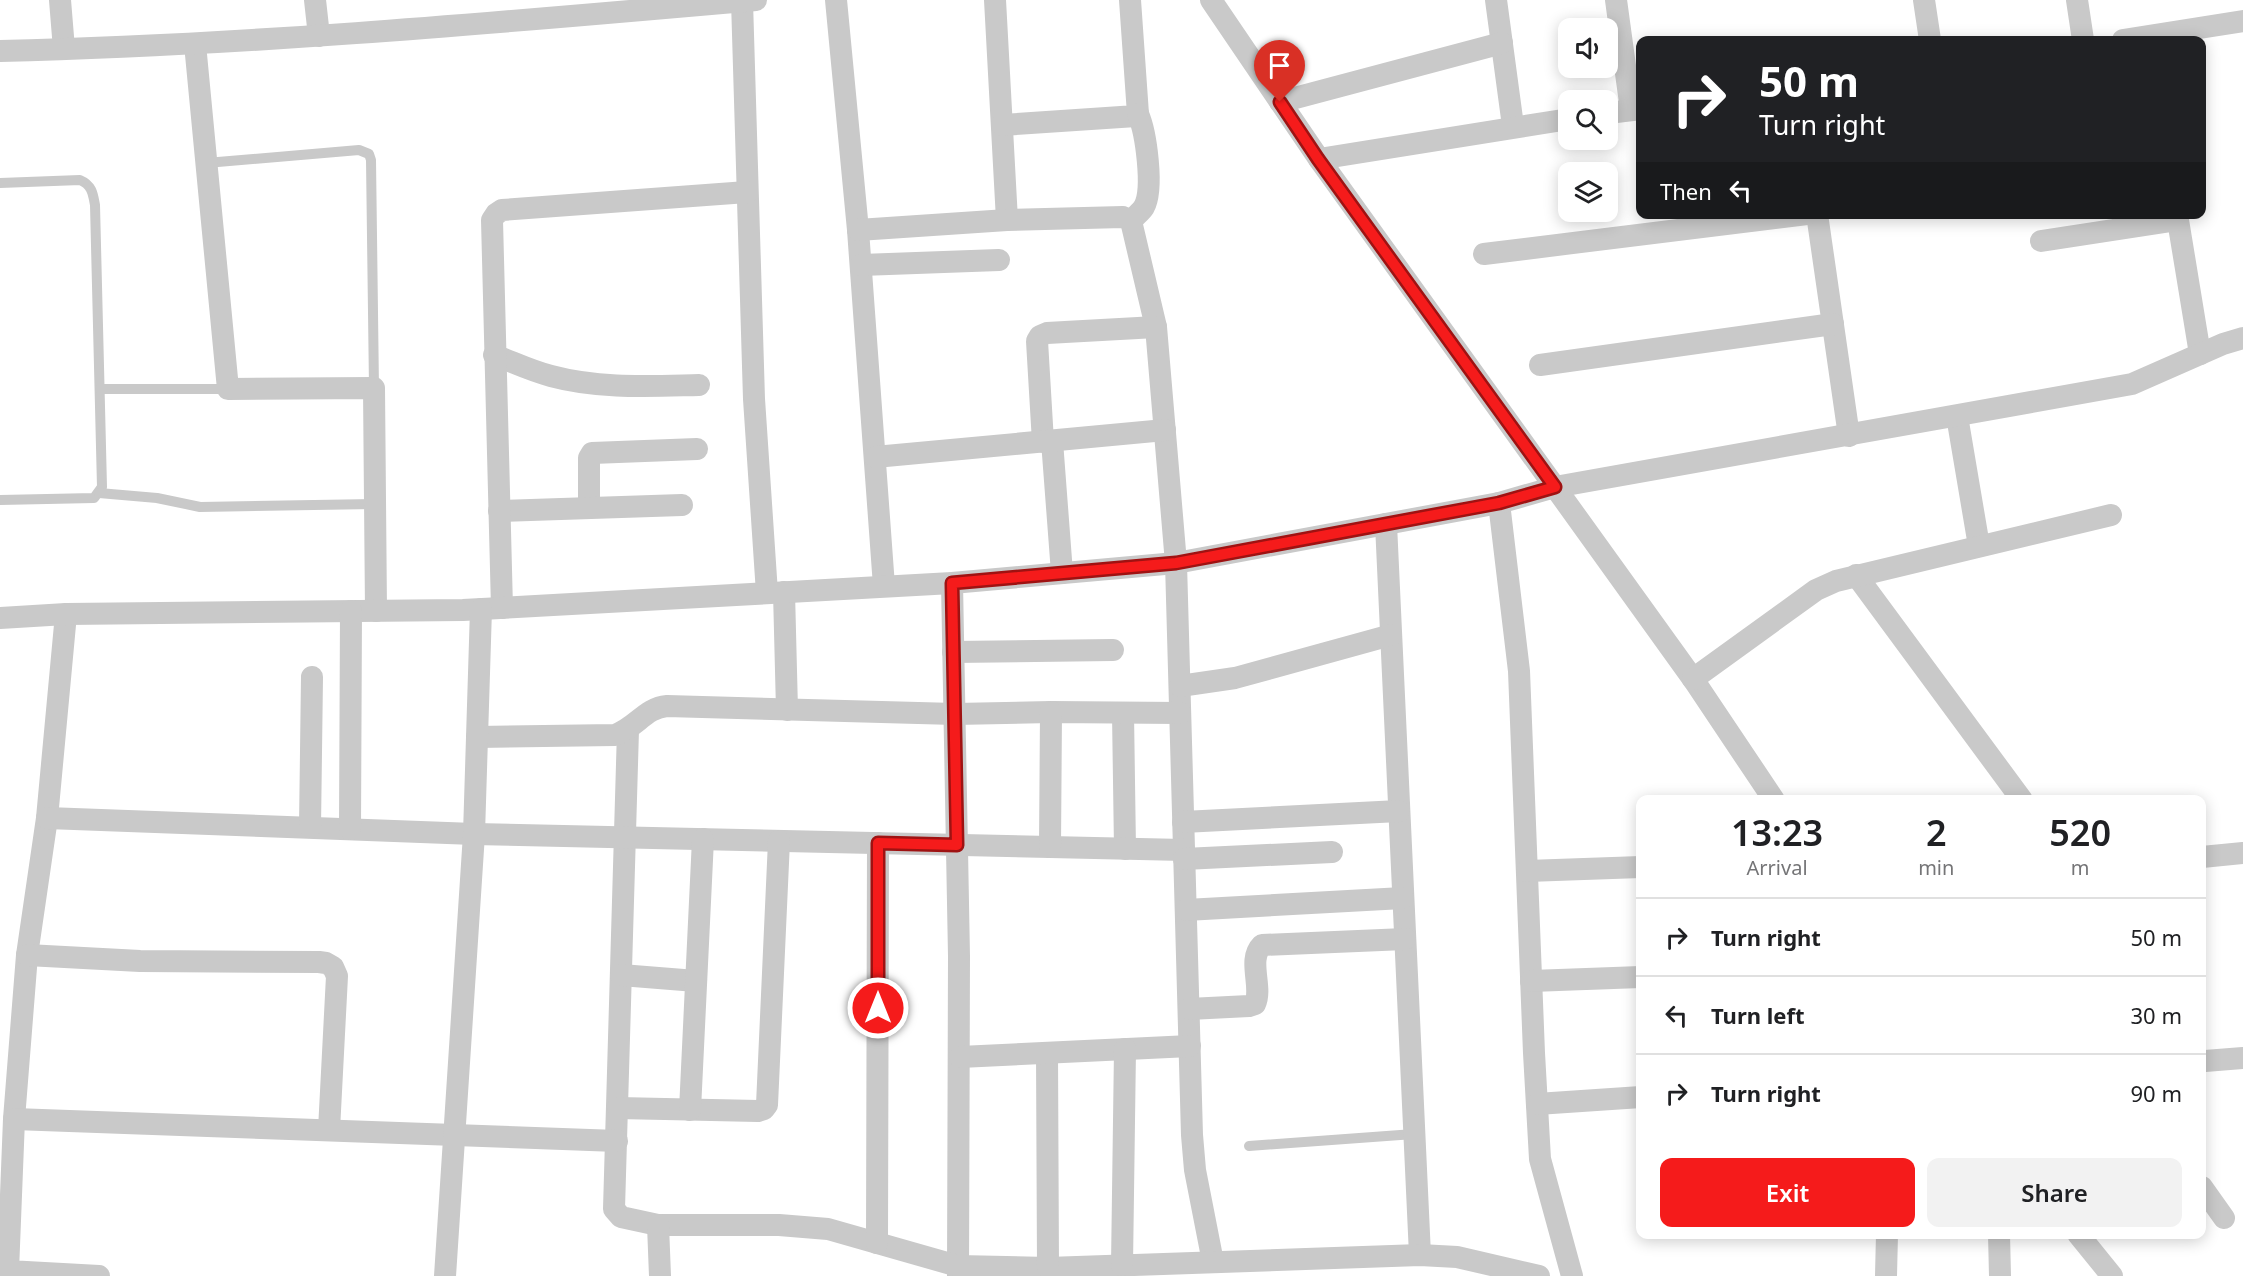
<!DOCTYPE html>
<style>
:root{--surface:#fff;--page:#f2f2f2;--text:#202124;--muted:#757577;--line:#e0e0e0;--accent:#f51b1b}
body{margin:0;font-family:"Noto Sans",sans-serif;background:var(--page);color:var(--text);height:100vh;display:flex;flex-direction:column;font-size:22px;white-space:nowrap}
*{box-sizing:border-box;margin:0}
p{font-size:20px;color:var(--muted)}
.icon{flex:none;width:33px;height:33px;fill:none;stroke:currentColor;stroke-width:2;stroke-linecap:round;stroke-linejoin:round}
.map{position:relative;flex:1;overflow:hidden}
.side{position:absolute;left:1636px;top:795px;width:570px;height:444px;display:flex;flex-direction:column;background:var(--surface);border-radius:12px;box-shadow:0 3px 15px #0003}
.side>*{flex:none}
.guide{position:absolute;left:1636px;top:36px;width:570px;height:183px;border-radius:12px;box-shadow:0 3px 15px #0003;background:#202124;color:#fff;overflow:hidden}
.controls{position:absolute;left:1558px;top:18px;display:grid;gap:12px}
.controls a{display:grid;place-items:center;width:60px;height:60px;border-radius:12px;background:var(--surface);box-shadow:0 3px 15px #0003;font-size:30px}
.pin{position:absolute;display:grid;place-items:center;width:51px;height:51px;color:#fff;margin:-62px -26px;border-radius:50% 50% 50% 0;rotate:-45deg;box-shadow:0 0 6px #0007}
.pin .icon{rotate:45deg}
.me{position:absolute;width:66px;margin:-33px;rotate:0deg;stroke-linejoin:round;filter:drop-shadow(0 0 4px #0008)}
.turn{display:flex;align-items:center;gap:21px;height:126px;padding:0 24px;font-size:27px}
.turn .icon{width:78px;height:78px;stroke-width:2.5}
.turn b{display:block;font-size:42px;line-height:51px}
.then{display:flex;align-items:center;height:57px;padding:0 24px;background:#0003;gap:12px;font-size:22px}
.eta{display:flex;justify-content:space-evenly;align-items:center;height:102px;text-align:center}
.eta b{font-size:36px;font-weight:600;line-height:42px}
.action{display:flex;gap:12px;margin-top:auto;padding:12px 24px}
.action a{flex:1;height:69px;border-radius:12px;background:var(--accent);color:#fff;font-size:24px;font-weight:600;line-height:69px;text-align:center}
.action a+a{background:var(--page);color:var(--text)}
ul{padding:0;list-style:none}
li{display:flex;align-items:center;gap:18px;height:78px;padding:0 24px;border-top:2px solid var(--line)}
li div{flex:1}
li b{display:block;font-size:22px}
li em{font-style:normal}
.map>svg:first-child{display:block}
.lines{fill:none;stroke-linecap:round;stroke-linejoin:round}
.service{stroke:#c9c9c9;stroke-width:10}
.minor{stroke:#c9c9c9;stroke-width:22}
.route-casing{stroke:#9f1212;stroke-width:15}
.route{stroke:#f51b1b;stroke-width:10}
</style>
<div class="map">
<svg width="2243" height="1276" viewBox="0 0 2243 1276">
<rect width="100%" height="100%" fill="#fff"/>
<g class="lines">
<g class="service">
<polyline points="206,163 359,150 369,154 371,160 374,388"/>
<path d="M0 183 80 180C92 185 93 194 95 205L102 487 94 498 0 500"/>
<polyline points="100,389 228,389"/>
<polyline points="99,493 157,498 200,507 374,504"/>
<polyline points="1249,1146 1414,1134"/>
</g>
<g class="minor">
<polyline points="60,0 64,49"/>
<polyline points="315,0 319,36"/>
<polyline points="836,0 858,230 884,586"/>
<polyline points="995,0 1007,220"/>
<polyline points="1211,0 1319,159 1693,679 1774,800"/>
<polyline points="1496,0 1513,126"/>
<polyline points="1616,0 1631,110"/>
<polyline points="1924,0 1930,40"/>
<polyline points="2077,0 2083,40"/>
<polyline points="742,1 754,399 767,593"/>
<polyline points="2123,40 2243,21"/>
<polyline points="195,44 228,389 374,388 376,611"/>
<path d="M0 51C253 45 504 22 756 0"/>
<polyline points="1280,102 1502,43"/>
<polyline points="1608,113 1641,109"/>
<polyline points="1002,125 1136,116 1138,114 1130,0"/>
<polyline points="1319,159 1569,119"/>
<polyline points="1817,214 1849,436"/>
<polyline points="2177,214 2200,354"/>
<path d="M1131 221C1135 216 1141 212 1144 207 1154 189 1146 132 1138 114"/>
<polyline points="858,230 1007,220 1123,217 1131,221 1156,327 1176,563 1192,1135 1195,1170 1213,1262"/>
<polyline points="2041,241 2178,220"/>
<polyline points="1484,254 1807,214"/>
<polyline points="861,265 999,260"/>
<path d="M494 355C513 362 531 371 551 376 599 389 650 386 699 385"/>
<polyline points="1540,365 1833,324"/>
<polyline points="1957,416 1979,546"/>
<polyline points="1052,441 1062,573"/>
<polyline points="1043,442 1037,341 1040,336 1047,333 1156,327"/>
<polyline points="875,457 1165,430"/>
<polyline points="1499,503 1519,671 1534,1053 1540,1159 1572,1276"/>
<polyline points="589,508 589,458 592,453 697,449"/>
<polyline points="499,511 682,505"/>
<polyline points="1386,524 1420,1255"/>
<polyline points="1856,575 2022,800"/>
<polyline points="952,583 959,956 958,1276"/>
<polyline points="784,592 787,710"/>
<polyline points="502,608 492,220 496,214 502,210 747,192"/>
<polyline points="66,614 47,818 27,955 14,1119 8,1271 99,1276"/>
<polyline points="0,618 66,614 463,610 952,583 1176,563 1499,503 1555,487 2132,384 2223,344 2243,338"/>
<polyline points="953,652 1113,650"/>
<polyline points="1693,679 1816,590 1836,581 2111,515"/>
<polyline points="1180,686 1235,678 1391,635"/>
<polyline points="1123,713 1125,849"/>
<polyline points="628,730 614,1209 621,1217 658,1225 779,1225 828,1229 958,1266 1048,1268 1420,1255 1457,1257 1539,1276"/>
<path d="M477 737 615 735C637 727 645 708 667 706L955 714 1051 712 1180 713"/>
<polyline points="47,818 474,834 1184,850"/>
<polyline points="1183,822 1399,811"/>
<polyline points="310,827 312,677"/>
<polyline points="350,829 351,611"/>
<polyline points="1050,847 1051,712"/>
<polyline points="2202,857 2243,853"/>
<polyline points="1184,859 1332,852"/>
<polyline points="1527,871 1641,867"/>
<polyline points="1186,910 1403,898"/>
<polyline points="27,955 140,961 319,962 326,963 333,967 337,976 329,1130"/>
<polyline points="621,975 696,981"/>
<polyline points="1531,981 1641,977"/>
<path d="M1189 1009 1249 1006 1255 1004C1263 987 1247 960 1262 945L1405 939"/>
<polyline points="1047,1053 1048,1268"/>
<polyline points="960,1057 1190,1046"/>
<polyline points="2205,1061 2243,1058"/>
<polyline points="1537,1104 1641,1097"/>
<polyline points="618,1108 758,1111 764,1109 767,1105 779,841"/>
<polyline points="690,1110 703,839"/>
<polyline points="14,1119 617,1141"/>
<polyline points="2202,1187 2224,1218"/>
<polyline points="658,1225 660,1276"/>
<polyline points="1999,1234 2000,1276"/>
<polyline points="2078,1234 2112,1276"/>
<polyline points="877,1243 878,843"/>
<polyline points="1122,1265 1125,1049"/>
<polyline points="445,1276 474,834 481,609"/>
<polyline points="1886,1276 1887,1234"/>
</g>
</g>
<g class="lines">
<defs>
<polyline id="route" points="878,1008 878,843 957,845 952,583 1176,563 1499,503 1555,487 1318,159 1280,102"/>
</defs>
<use href="#route" class="route-casing"/>
<use href="#route" class="route"/>
</g>
</svg>
<div class="controls">
<a><svg class="icon" aria-label="sound" viewBox="0 0 24 24"><path d="M4 9h4l5-4v14l-5-4H4zM17 9q2 3 0 6"/></svg></a>
<a><svg class="icon" aria-label="search" viewBox="0 0 24 24"><circle cx="10" cy="10" r="6"/><path d="M15 15l6 6"/></svg></a>
<a><svg class="icon" aria-label="layers" viewBox="0 0 24 24"><path d="M12 4l9 5-9 5-9-5zM3 14l9 5 9-5"/></svg></a>
</div>
<div class="pin" style="left:1280px;top:102px;background:#d93025"><svg class="icon" aria-label="arrive" viewBox="0 0 24 24"><path d="M6 21V4h12l-3 4 3 4H6"/></svg></div>
<svg class="me" style="left:878px;top:1008px" viewBox="-20 -20 40 40"><circle r="17" fill="#f51b1b" stroke="#fff" stroke-width="3"/><path d="M0-11L8 9 0 5-8 9z" fill="#fff"/></svg>
<div class="guide">
<div class="turn"><svg class="icon" aria-label="right" viewBox="0 0 24 24"><path d="M7 20v-9h11M14 6l5 5-5 5"/></svg><div><b>50 m</b>Turn right</div></div>
<div class="then">Then<svg class="icon" aria-label="left" viewBox="0 0 24 24"><path d="M17 20v-9H6M10 6l-5 5 5 5"/></svg></div>
</div>
<section class="side">
<div class="eta">
<div><b>13:23</b><p>Arrival</p></div>
<div><b>2</b><p>min</p></div>
<div><b>520</b><p>m</p></div>
</div>
<ul>
<li><svg class="icon" aria-label="right" viewBox="0 0 24 24"><path d="M7 20v-9h11M14 6l5 5-5 5"/></svg><div><b>Turn right</b></div><em>50 m</em></li>
<li><svg class="icon" aria-label="left" viewBox="0 0 24 24"><path d="M17 20v-9H6M10 6l-5 5 5 5"/></svg><div><b>Turn left</b></div><em>30 m</em></li>
<li><svg class="icon" aria-label="right" viewBox="0 0 24 24"><path d="M7 20v-9h11M14 6l5 5-5 5"/></svg><div><b>Turn right</b></div><em>90 m</em></li>
</ul>
<div class="action"><a>Exit</a><a>Share</a></div>
</section>
</div>
